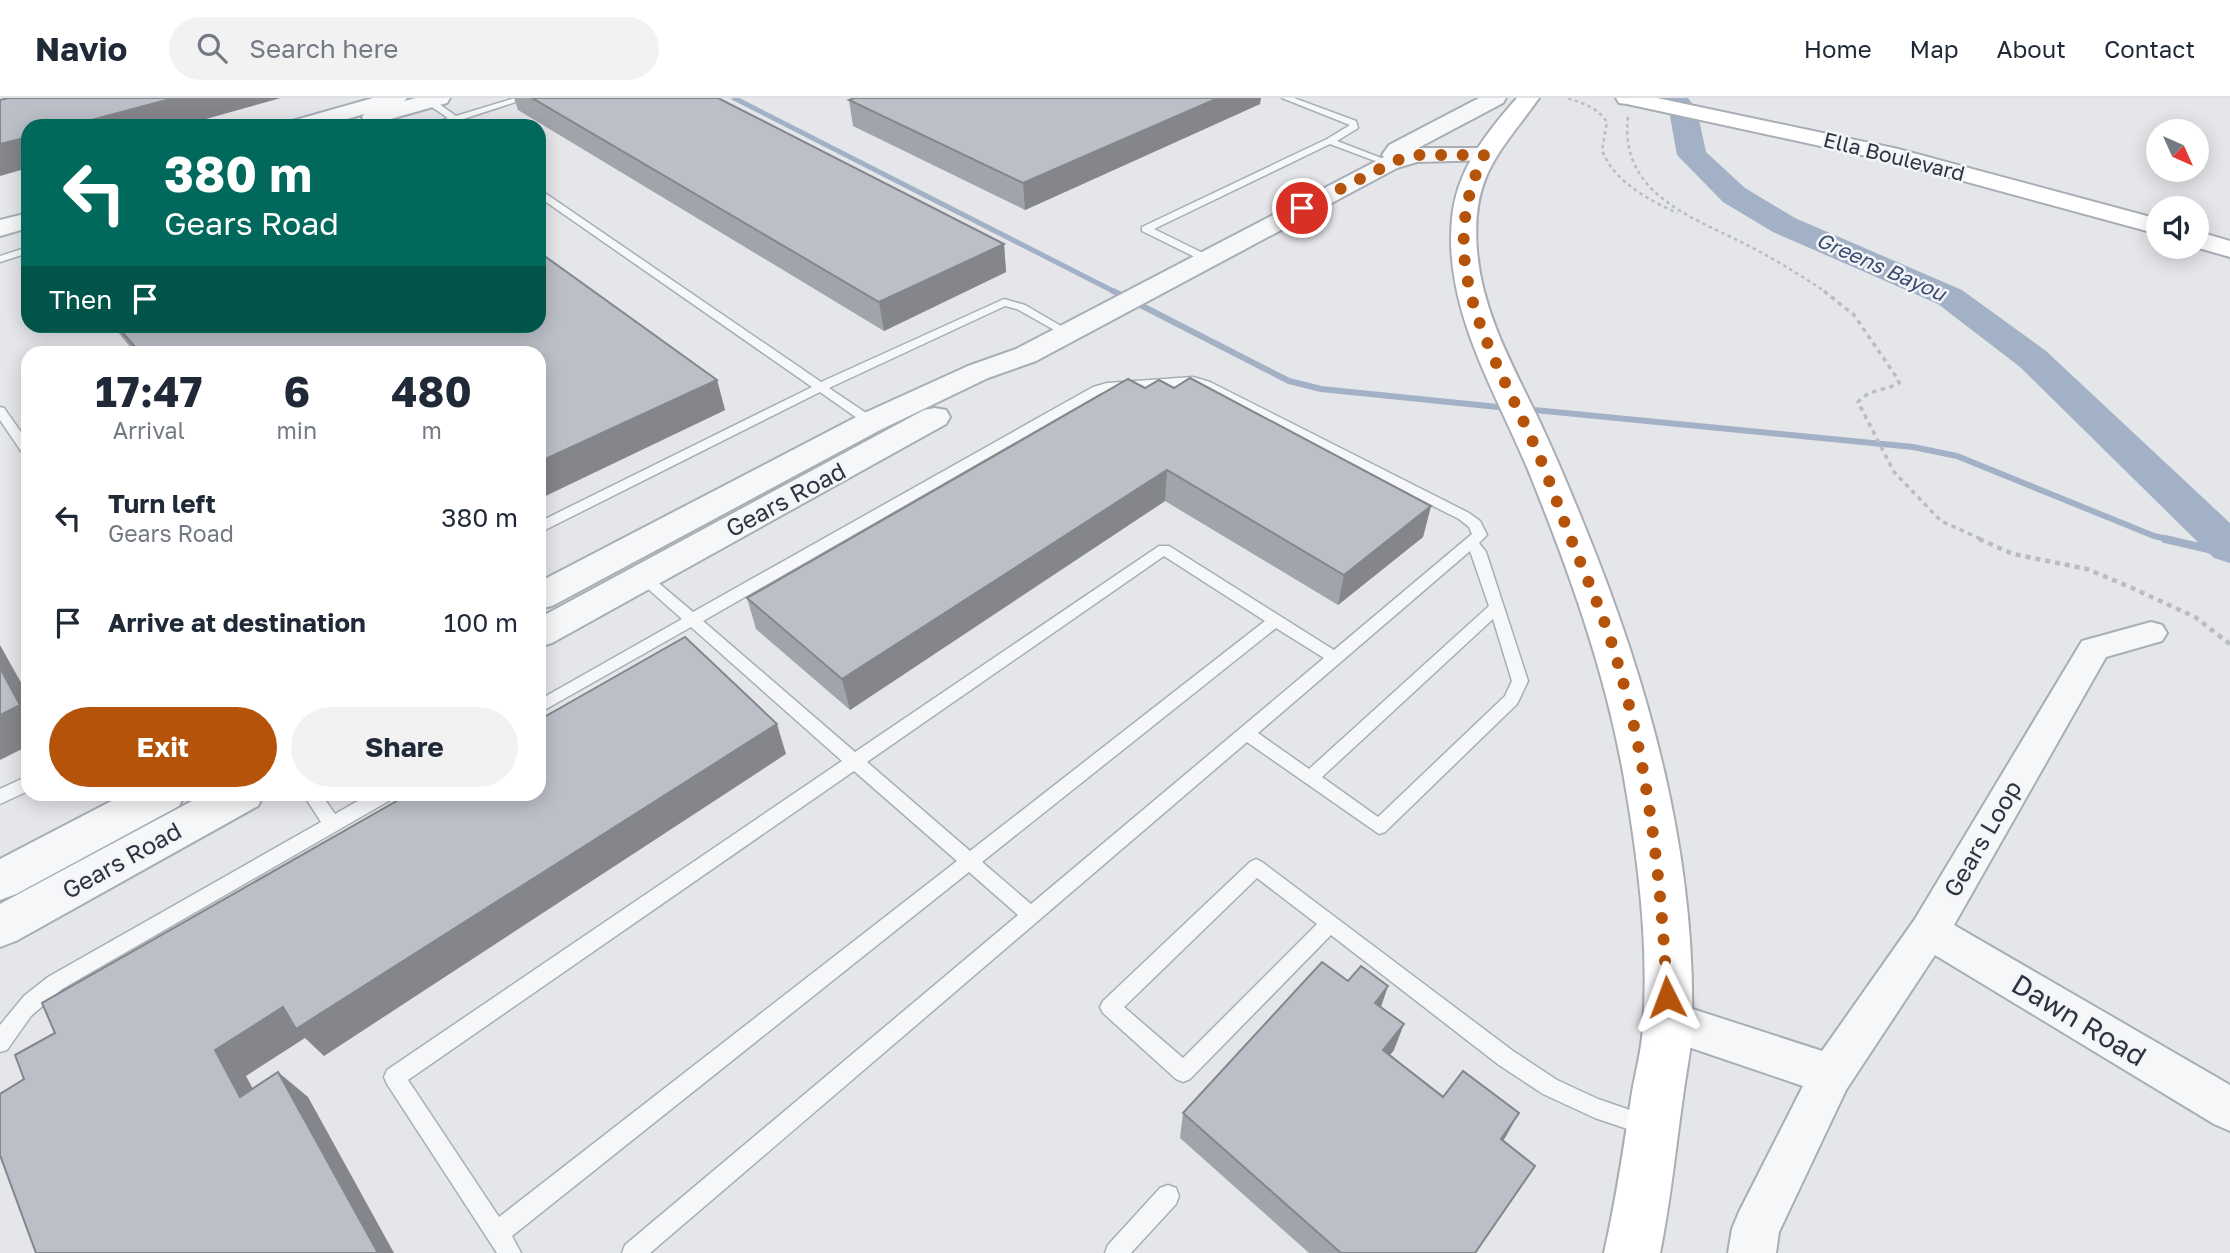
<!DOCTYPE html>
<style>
:root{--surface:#fff;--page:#f2f2f3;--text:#1f2937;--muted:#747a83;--line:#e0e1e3;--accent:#b45309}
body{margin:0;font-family:"Golos Text",sans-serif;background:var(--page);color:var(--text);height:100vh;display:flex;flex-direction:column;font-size:26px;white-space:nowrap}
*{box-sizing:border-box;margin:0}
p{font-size:23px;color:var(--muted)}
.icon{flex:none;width:38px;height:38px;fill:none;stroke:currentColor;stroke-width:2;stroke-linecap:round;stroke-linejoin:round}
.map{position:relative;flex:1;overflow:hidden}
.sheet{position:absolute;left:21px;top:248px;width:525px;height:455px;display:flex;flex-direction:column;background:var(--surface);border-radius:21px;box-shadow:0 4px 18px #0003}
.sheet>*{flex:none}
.hud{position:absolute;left:21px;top:21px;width:525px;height:214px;border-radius:21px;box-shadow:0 4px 18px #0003;background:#00695c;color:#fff;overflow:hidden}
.needle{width:46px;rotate:135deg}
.controls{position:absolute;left:2146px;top:21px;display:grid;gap:14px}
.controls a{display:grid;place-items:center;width:63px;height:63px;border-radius:50%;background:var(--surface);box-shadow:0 4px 18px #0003;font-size:35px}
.pin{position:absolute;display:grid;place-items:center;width:60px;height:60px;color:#fff;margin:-30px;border:4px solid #fff;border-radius:50%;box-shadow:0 2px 7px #0007}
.me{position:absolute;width:77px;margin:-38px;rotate:357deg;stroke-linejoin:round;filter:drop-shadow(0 0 5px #0008)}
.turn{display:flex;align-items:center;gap:24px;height:147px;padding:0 28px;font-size:32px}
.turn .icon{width:91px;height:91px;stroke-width:2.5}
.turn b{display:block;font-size:49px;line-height:60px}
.then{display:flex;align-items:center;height:66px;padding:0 28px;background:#0003;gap:14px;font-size:26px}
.eta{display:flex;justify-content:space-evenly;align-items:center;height:119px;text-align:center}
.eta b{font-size:42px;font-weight:700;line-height:49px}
.cta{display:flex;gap:14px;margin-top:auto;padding:14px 28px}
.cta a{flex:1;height:80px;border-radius:42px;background:var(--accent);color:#fff;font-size:28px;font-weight:700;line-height:80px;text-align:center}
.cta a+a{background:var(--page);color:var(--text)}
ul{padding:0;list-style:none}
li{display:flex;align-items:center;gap:21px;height:105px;padding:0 28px}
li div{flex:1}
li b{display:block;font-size:26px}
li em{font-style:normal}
header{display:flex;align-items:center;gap:42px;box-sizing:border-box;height:98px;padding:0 35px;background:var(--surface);border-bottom:2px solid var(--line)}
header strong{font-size:33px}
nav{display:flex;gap:38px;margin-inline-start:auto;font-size:24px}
.search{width:490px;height:63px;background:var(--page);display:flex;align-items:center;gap:18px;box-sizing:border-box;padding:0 24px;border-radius:38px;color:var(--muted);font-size:26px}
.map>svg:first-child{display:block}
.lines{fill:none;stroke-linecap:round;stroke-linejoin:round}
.stream-far2{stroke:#a3b1c6;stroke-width:5}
.stream-far1{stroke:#a3b1c6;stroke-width:6}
.stream{stroke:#a3b1c6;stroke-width:8}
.river{fill:#a3b1c6;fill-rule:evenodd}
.service-casing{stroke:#a9adb4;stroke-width:3}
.minor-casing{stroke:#a9adb4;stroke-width:4}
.tertiary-casing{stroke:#a9adb4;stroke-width:4}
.secondary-casing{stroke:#a9adb4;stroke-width:4}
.path-far2{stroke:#babcc2;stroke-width:2.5;stroke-dasharray:3.5 3.5;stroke-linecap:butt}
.path-far1{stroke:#babcc2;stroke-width:3.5;stroke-dasharray:4.5 4.5;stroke-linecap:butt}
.path{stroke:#babcc2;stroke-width:4.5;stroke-dasharray:5 5;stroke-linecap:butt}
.service{fill:#f6f7f9;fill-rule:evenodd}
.minor{fill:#f6f7f9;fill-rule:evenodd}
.tertiary{fill:#f6f7f9;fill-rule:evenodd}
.secondary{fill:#fff;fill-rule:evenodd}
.wall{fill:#a2a4ab}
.shaded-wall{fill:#84868b}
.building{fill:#bcbfc7;stroke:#84868b;stroke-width:2}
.route{stroke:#b45309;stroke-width:12;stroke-dasharray:0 21.6}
.labels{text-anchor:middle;stroke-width:5;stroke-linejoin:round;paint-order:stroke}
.far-street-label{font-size:21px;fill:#2d3341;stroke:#f4f5f8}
.far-water-label{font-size:21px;font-style:italic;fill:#3c4e71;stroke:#f4f5f8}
.street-label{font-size:24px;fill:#2d3341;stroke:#f4f5f8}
.near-street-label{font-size:28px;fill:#2d3341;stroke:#f4f5f8}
</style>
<header>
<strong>Navio</strong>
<div class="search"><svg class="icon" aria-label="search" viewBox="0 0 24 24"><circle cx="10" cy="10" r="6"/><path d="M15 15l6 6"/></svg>Search here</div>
<nav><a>Home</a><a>Map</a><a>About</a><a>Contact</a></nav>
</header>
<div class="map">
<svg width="2230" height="1155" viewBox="0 0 2230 1155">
<rect width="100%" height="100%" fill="#e4e6ea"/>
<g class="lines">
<polyline class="stream-far2" points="734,0 1117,195"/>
<g class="stream-far1">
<polyline points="1113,193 1289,283 1321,291 1508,310"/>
<polyline points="1524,311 1913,349 1957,358 2154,438 2172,442"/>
</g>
<polyline class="stream" points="2165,441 2230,456"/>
<polygon class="river" points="1659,0 1688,0 1697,12 1706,54 1745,90 1795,120 1962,192 2046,253 2230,425 2230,465 2214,460 2020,269 1938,206 1773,134 1723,104 1677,57 1669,13"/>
<defs>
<g id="service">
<polygon points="515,0 528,0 442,28 428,28 448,20 426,5 426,1 432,1 456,18"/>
<polygon points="1282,0 1294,0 1356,23 1358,30 1337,43 1394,65 1386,67 1330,46 1154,131 1211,159 1211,163 1203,163 1142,133 1142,129 1327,41 1350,27"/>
<polygon points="539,91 821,284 1004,201 1025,207 1073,235 1067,238 1063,237 1017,211 1005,208 829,290 875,321 875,327 867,327 820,294 539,435 539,424 812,289 539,99"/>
<polygon points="28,149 28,155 0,164 0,158"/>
<path d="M1193 279 1210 284 1469 415 1480 423 1487 437 1479 445 1486 454 1528 583 1517 606 1385 734 1379 736 1247 644 650 1155H622L625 1147 1018 817 969 774 512 1138 521 1155H497L387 986 384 979 387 972 842 663 691 529 539 615V602L682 521 638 482 636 479 638 476H648L693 514 1093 289 1107 285ZM1192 287 1459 421 1469 429 1472 436 1334 552 1169 448H1159L855 654 703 523 1101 295ZM1470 453 1489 508 1309 671 1258 635ZM1164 458 1265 523 970 753 867 664ZM1493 521 1512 583 1505 598 1378 719 1322 679ZM1276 530 1324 560 1031 806 982 764ZM854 673 957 763 499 1119 408 982Z"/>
<polygon points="0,309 4,310 28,344 28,357 23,356 0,322"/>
<polygon points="28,678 28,693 0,706 0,691"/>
<polygon points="303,696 321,696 335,716 370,696 394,696 392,701 62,891 31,918 7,952 0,954 0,927 24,898 48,879 321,724"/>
<path d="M1256 761 1262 764 1513 953 1557 982 1598 1001 1656 1021 1659 1028 1656 1035 1648 1038 1595 1020 1543 996 1499 967 1331 837 1190 981 1183 984 1176 981 1103 915 1100 909 1103 903 1250 764ZM1257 780 1317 826 1183 960 1124 909Z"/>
<polygon points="1168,1087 1176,1090 1179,1098 1176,1106 1131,1155 1105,1155 1108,1147 1160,1090"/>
</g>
<polygon id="minor" points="2151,524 2162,527 2167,535 2162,543 2106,559 1954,827 2230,987 2230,1033 2214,1026 1935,857 1846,992 1779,1134 1776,1155 1728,1155 1732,1131 1739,1114 1803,988 1653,937 1647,923 1653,909 1668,903 1822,953 1915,821 2082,543"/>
<g id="tertiary">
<polygon points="373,0 407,0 404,3 416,0 450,0 447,5 373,26 365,24 362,19 364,16 324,28 289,28 292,23"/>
<polygon points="1479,0 1506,0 1503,5 1418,50 1484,50 1492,52 1496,57 1492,62 1417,64 1397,70 1036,263 988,280 882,331 552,508 539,511 539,484 860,317 968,268 1016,251 1384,59 1382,57 1389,47"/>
<polygon points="28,115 28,130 0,138 0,122"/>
<polygon points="935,310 946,312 950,319 946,326 552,545 539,549 539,520 924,312"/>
<polygon points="125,696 185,696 179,708 16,796 0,802 0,761"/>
<polygon points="205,696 264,696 258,708 16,843 0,849 0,806"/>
</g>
<g id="secondary">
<path d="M1517 0H1539C1499 56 1471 77 1477 153 1482 212 1511 265 1537 318 1554 354 1570 392 1585 429 1649 586 1696 755 1692 926 1692 948 1687 970 1684 992 1676 1047 1671 1101 1660 1155H1604C1616 1102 1624 1048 1632 994 1636 972 1642 950 1643 928 1649 846 1638 761 1624 680 1606 576 1570 476 1531 379 1498 297 1443 213 1452 121 1456 73 1486 35 1517 0Z"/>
<polygon points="1616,0 1657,0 1898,51 2158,121 2158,136 1894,64 1627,6 1619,5"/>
<polygon points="2196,133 2230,143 2230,159 2195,149"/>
</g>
</defs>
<use href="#service" class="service-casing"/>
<use href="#minor" class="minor-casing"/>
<use href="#tertiary" class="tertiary-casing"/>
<use href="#secondary" class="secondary-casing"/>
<g class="path-far2">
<path d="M1568 0C1584 6 1597 9 1607 24L1602 52C1613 83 1649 102 1677 115"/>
<path d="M1628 19C1619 97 1693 119 1749 148 1776 162 1802 178 1827 195"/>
</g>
<path class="path-far1" d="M1824 193 1854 217 1897 280 1899 285C1884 293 1869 291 1858 304L1894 374 1941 423 1983 442"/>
<polyline class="path" points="1979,441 2013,456 2087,471 2130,489 2195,519 2230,546"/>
<use href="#service" class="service"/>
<use href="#minor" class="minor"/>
<use href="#tertiary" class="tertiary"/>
<use href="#secondary" class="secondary"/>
</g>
<g class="wall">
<polygon points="514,0 718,0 1004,146 1006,174 884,233 518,12"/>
<polygon points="849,2 1260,6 1025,112 853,28"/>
<polygon points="113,228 539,228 717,282 725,312 539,401 539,256 136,256"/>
<polygon points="1145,290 1174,290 1431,408 1423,439 1338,507 1165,403 850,612 756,531 747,500"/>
<polygon points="1381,909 1394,952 1390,957 1503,1043 1520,1091 1475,1155 1309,1155 1180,1040 1183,1015"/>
</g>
<g class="shaded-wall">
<polygon points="174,0 281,0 181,28 69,28"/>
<polygon points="1218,0 1261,0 1260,6 1025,112 1023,85"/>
<polygon points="28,39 28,70 0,78 0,46"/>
<polygon points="1004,146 1006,174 884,233 879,204"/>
<polygon points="717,282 725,312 539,401 539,364"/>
<polygon points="1167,372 1165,403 850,612 842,581"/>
<polygon points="1431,408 1423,439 1338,507 1344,477"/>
<polygon points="0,547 28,597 28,648 0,662"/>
<polygon points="777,626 786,656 324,958 305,940 246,978 271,1024 240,999 215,952 283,909"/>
<polygon points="1388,888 1379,915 1375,905"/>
<polygon points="1404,926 1394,952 1373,978 1383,952"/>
<polygon points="278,974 308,999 394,1155 378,1155"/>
<polygon points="1519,1015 1505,1040 1487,1065 1501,1041"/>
</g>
<g class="building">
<polygon points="8,0 174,0 69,28 28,28 28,39 0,46 0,2"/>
<polygon points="532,0 718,0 1004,146 879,204"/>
<polygon points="855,0 1218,0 1023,85 849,2"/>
<polygon points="539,154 717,282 539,364 539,256 141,256 117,228 539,228"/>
<polygon points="1190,280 1431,408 1344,477 1167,372 842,581 747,500 1128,281 1145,290 1159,282 1174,290"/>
<polygon points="685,539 777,626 296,931 283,909 215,952 240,999 278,974 378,1155 36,1155 0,1057 0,996 24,981 15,957 55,935 42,905 409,696 539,696 539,622"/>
<polygon points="0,570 20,607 0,617"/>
<polygon points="1322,864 1348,883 1361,868 1388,888 1375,905 1404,926 1383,952 1443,999 1463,973 1519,1015 1501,1041 1535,1068 1475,1155 1341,1155 1183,1015"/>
</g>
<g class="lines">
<path class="route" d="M1302 110 1402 60 1416 57H1484C1433 164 1489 246 1532 342 1547 374 1558 408 1571 441 1583 472 1597 502 1608 534 1647 651 1661 776 1667 899"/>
</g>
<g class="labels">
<g class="far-street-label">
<text transform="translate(1894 59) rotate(14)" y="7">Ella Boulevard</text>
</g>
<g class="far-water-label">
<text transform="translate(1881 169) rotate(24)" y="7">Greens Bayou</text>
</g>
<g class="street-label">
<text transform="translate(786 402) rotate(-28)" y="8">Gears Road</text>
<text transform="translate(1983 741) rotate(-60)" y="8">Gears Loop</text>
<text transform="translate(122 763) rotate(-29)" y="8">Gears Road</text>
</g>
<g class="near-street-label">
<text transform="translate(2079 922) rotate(31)" y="10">Dawn Road</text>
</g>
</g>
</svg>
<div class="controls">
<a><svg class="needle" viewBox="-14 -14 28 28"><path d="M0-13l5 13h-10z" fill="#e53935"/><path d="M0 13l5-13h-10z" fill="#747a83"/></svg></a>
<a><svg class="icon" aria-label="sound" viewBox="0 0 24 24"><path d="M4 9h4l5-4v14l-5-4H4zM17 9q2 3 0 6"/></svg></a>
</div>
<div class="pin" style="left:1302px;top:110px;background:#d93025"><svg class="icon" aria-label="arrive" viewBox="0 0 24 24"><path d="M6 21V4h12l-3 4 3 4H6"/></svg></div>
<svg class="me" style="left:1667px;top:899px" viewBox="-20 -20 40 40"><path d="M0-17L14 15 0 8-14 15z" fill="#b45309" stroke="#fff" stroke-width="4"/></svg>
<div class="hud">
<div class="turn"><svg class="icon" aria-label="left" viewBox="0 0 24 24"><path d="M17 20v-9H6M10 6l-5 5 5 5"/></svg><div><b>380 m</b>Gears Road</div></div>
<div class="then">Then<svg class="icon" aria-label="arrive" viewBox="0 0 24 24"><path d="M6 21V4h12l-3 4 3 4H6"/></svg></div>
</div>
<section class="sheet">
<div class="eta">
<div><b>17:47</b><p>Arrival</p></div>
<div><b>6</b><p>min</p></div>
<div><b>480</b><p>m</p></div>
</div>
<ul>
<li><svg class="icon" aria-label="left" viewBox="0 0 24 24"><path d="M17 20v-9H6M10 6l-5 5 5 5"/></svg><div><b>Turn left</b><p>Gears Road</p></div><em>380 m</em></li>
<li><svg class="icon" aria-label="arrive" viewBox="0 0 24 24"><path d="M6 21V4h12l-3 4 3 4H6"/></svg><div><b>Arrive at destination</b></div><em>100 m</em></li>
</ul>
<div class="cta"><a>Exit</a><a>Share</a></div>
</section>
</div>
